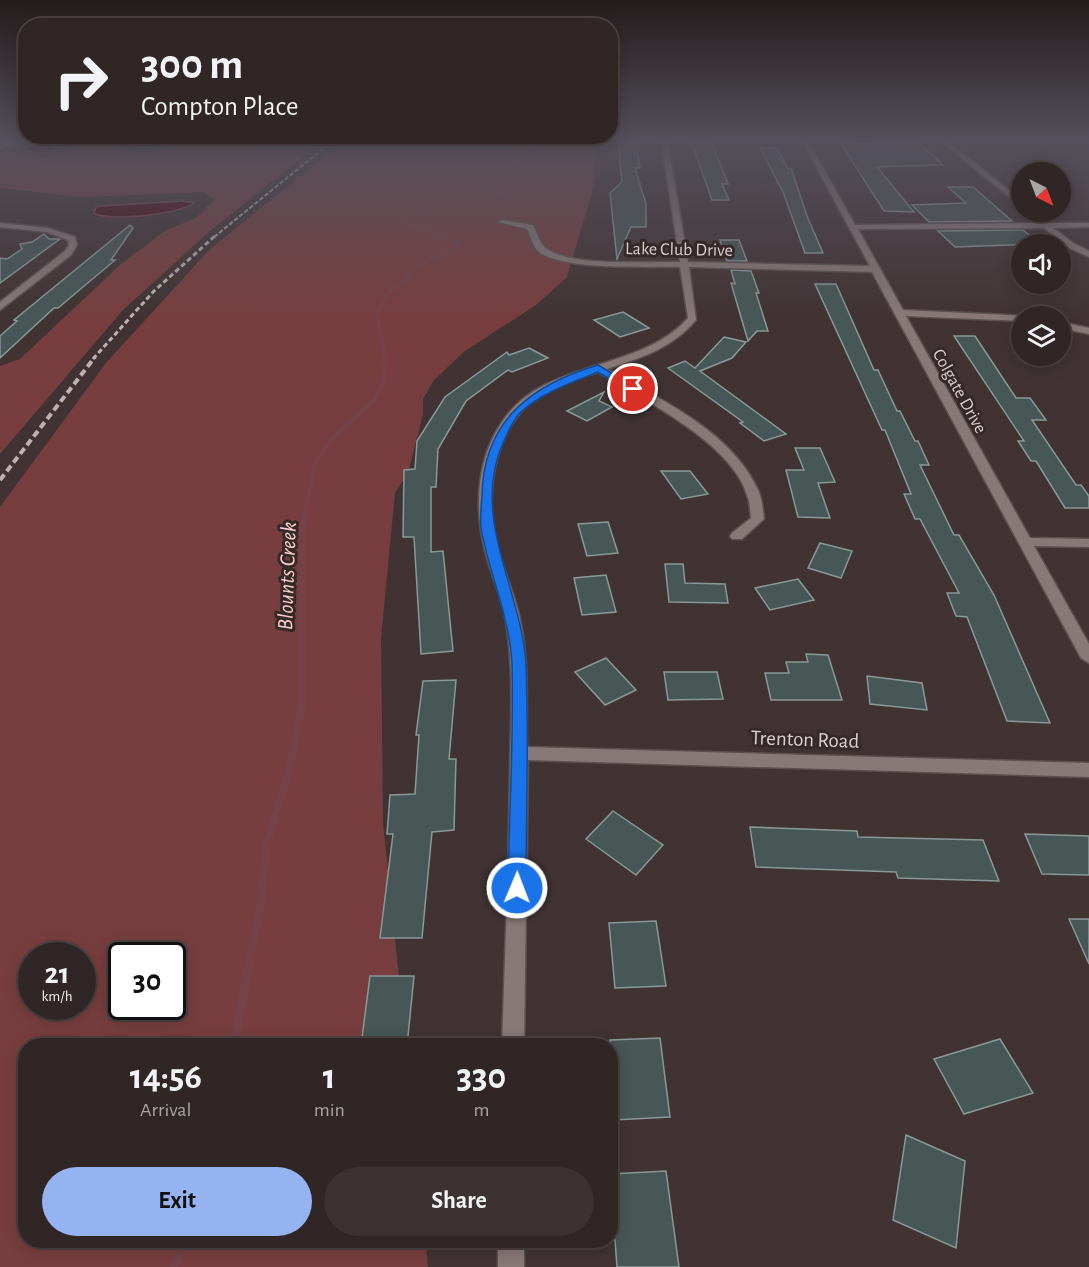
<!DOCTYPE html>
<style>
:root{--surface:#312626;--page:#3d3232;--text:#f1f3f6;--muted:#a8a5a7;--line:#4c4343;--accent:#95b2f1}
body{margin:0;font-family:"Alegreya Sans",sans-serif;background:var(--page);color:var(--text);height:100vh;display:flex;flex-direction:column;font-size:22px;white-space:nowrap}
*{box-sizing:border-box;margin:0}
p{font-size:20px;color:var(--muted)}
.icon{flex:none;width:33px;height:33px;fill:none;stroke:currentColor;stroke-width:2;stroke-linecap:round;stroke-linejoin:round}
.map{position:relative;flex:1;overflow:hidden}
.details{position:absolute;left:18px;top:1038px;width:600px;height:210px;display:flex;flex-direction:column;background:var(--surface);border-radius:24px;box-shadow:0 3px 15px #0003,0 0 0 2px var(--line)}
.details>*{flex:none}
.hud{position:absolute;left:18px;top:18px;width:600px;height:126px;border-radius:24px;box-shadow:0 3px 15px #0003,0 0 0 2px var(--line);background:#312626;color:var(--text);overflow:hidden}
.needle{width:39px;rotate:138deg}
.fabs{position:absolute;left:1011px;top:162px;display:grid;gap:12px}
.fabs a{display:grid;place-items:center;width:60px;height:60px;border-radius:50%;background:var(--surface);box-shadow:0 3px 15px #0003,0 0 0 2px var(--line);font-size:30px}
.speed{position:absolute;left:18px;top:942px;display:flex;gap:12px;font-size:30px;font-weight:700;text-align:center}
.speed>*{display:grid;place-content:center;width:78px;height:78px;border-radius:50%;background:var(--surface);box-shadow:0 3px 15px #0003,0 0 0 2px var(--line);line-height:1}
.speed small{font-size:15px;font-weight:400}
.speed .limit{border:3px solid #111;border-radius:9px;background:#fff;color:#111}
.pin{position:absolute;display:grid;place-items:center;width:51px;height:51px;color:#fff;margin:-26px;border:3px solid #fff;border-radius:50%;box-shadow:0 2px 6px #0007}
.me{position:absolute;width:66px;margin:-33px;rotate:1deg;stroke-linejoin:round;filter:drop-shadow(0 0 4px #0008)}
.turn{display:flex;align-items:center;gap:21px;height:126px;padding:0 24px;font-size:27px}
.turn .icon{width:78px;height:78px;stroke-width:2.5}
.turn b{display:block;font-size:42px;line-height:51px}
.eta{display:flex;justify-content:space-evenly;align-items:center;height:102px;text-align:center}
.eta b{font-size:36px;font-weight:700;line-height:42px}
.primary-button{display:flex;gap:12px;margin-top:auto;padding:12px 24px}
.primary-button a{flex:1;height:69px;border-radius:36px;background:var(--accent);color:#111;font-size:24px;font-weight:700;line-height:69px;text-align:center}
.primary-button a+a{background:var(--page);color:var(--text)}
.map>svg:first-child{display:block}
.green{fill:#783e3f;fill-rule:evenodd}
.water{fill:#48050e;stroke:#744248;stroke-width:1.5}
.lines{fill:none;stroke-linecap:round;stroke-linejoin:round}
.stream-far5{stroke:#744248;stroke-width:3}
.stream-far4{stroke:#744248;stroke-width:4}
.stream-far3{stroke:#744248;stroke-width:4.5}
.stream-far2{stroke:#744248;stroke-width:6}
.stream-far1{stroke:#744248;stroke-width:8}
.stream{stroke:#744248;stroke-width:9}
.building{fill:#475755;stroke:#889997;stroke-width:1.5}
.minor-casing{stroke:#5c5150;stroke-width:3}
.minor{fill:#887877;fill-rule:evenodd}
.rail-far2{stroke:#bcb2b2;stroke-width:2;stroke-dasharray:4.5 2;stroke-linecap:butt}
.rail-far1{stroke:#bcb2b2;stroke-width:3;stroke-dasharray:5 3;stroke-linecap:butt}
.rail{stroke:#bcb2b2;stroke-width:4;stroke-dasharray:7 4;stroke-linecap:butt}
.route{fill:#1a73e8;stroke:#114b97;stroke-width:1.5}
.labels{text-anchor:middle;stroke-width:6;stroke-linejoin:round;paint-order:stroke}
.far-street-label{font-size:18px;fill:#d9d0cf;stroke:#362929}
.street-label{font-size:21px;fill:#d9d0cf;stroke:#362929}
.water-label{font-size:22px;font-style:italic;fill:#fdd1cf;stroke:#362929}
</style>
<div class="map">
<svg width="1089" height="1267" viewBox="0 0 1089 1267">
<rect width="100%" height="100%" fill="#413333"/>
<g class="green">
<path d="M75 139H112L128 151 153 150 197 139H325L210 231 123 310 0 454V366L20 359 121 264 165 231 196 218 214 200 203 192 80 197 0 188V152C22 149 37 164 62 152 68 149 70 143 75 139Z"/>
<path d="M346 139H596L594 186 567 277 536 305 465 351 434 380 423 399V414L408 473 395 493 381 638 383 823 406 1045 26 1046V1240L426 1241 428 1267H0V507L106 363 209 250ZM32 956H82V1006H32ZM122 956H172V1006H122Z"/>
</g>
<g class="water">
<path d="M43 139H63C57 143 58 148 53 150 45 155 29 153 23 148Z"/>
<path d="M183 201 194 203C180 214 109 222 94 213L96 207 101 206Z"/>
</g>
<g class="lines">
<g class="stream-far5">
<polyline points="0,171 45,175 275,178"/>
<polyline points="296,178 370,181"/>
<polyline points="479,179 532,153 541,145 541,139"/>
<polyline points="442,237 400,222 432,206 486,209 489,204 510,201 479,179"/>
</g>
<polyline class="stream-far4" points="385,359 377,312 388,293 408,278 411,270 449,250 458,242 438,235"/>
<polyline class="stream-far3" points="305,513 315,463 332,439 375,399 384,381 386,357"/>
<polyline class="stream-far2" points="302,708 302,531 306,511"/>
<polyline class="stream-far1" points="251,955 260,908 267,842 288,775 302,707"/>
<g class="stream">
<polyline points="234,1046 251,954"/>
<polyline points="174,1267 187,1240"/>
</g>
</g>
<g class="building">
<polygon points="618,139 635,139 640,168 635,168 646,204 646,227 631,227 617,259 610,193 622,182"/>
<polygon points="691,140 711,141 728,184 722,184 729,200 712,200"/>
<polygon points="919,143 943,165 877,167 914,212 884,211 841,144"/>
<polygon points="760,148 777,148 788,169 791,168 807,216 823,253 805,253 783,192"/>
<polygon points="948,187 973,187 1012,221 929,222 912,205 966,203"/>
<polygon points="130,225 133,228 111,260 115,260 58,308 54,308 0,358 0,336 17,321 14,320"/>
<polygon points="1023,230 1040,244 955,247 938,231"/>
<polygon points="44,234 49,239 60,239 0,283 0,258 7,259 22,249 20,244 32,242"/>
<polygon points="720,240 739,240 747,261 727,261"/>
<polygon points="731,270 751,271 759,293 756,293 768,331 757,331 748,341 731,283 735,284"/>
<polygon points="815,284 836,284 874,370 878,370 897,411 900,411 915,441 918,441 929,465 920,465 954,535 959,535 994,595 1050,723 1007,721 967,617 956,616 947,593 959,593 920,519 915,519 904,494 911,494 885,430 882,430"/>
<polygon points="623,312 649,328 620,337 594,320"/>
<polygon points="954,336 975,336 1016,398 1030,398 1046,420 1032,420 1076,485 1081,485 1089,496 1089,508 1065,508 1036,461 1031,461 1018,441 1024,441"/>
<polygon points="724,337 746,342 732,358 700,371 786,434 764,441 740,423 743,422 668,368 685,361 695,368"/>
<polygon points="529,348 548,358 512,372 508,370 466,401 438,449 436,487 431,487 431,552 443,551 453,651 421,654 414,537 403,537 404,470 415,469 417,441 445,397 507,352 509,355"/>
<polygon points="604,392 599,401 612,407 587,421 567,411"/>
<polygon points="795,448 820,448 835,482 818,483 830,518 798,517 786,470 804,470"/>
<polygon points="661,471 690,471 708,494 681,499"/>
<polygon points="608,522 618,553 587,556 578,524"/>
<polygon points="820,543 852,551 841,578 808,568"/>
<polygon points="665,564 683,564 685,583 725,584 728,603 669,602"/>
<polygon points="606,575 616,612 582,615 574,578"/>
<polygon points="798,579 814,600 770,610 755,588"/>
<polygon points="806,654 828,655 842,700 771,700 765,673 789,673 786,662 808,662"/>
<polygon points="606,658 636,690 605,705 575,672"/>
<polygon points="664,672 717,672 723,699 668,700"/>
<polygon points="867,676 922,683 927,710 870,704"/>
<polygon points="456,680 449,759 456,759 454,830 432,832 422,938 380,938 393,834 387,834 390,795 415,794 419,735 416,735 423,681"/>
<polygon points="613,811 663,845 636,875 586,839"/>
<polygon points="750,827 857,831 858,837 983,840 999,881 898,878 896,872 756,867"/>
<polygon points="1025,834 1089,836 1089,875 1042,874"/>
<polygon points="1069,919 1089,919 1089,964"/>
<polygon points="656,921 666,986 615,988 609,923"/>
<polygon points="370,976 414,976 407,1046 361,1046"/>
<polygon points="660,1038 670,1117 614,1120 610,1040"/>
<polygon points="1000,1039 1033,1093 964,1114 934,1059"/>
<polygon points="906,1135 965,1161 956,1248 893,1220"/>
<polygon points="666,1171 679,1267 617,1267 610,1174"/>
</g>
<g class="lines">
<defs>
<g id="minor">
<polygon points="16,139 26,139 0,149 0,145"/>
<path d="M661 139H667L688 262 870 266 801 139H807L855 225 1038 223 1026 212H1033L1047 223H1089V227L1053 228 1073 243 1089 251V257L1067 247 1044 228 858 229 903 310 1026 316H1022V321L906 316 1030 538 1089 539V547L1034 546 1089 644V663L1081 658 872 272 689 267 696 320C671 349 643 357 607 369 661 400 732 431 759 492 762 500 763 510 764 519L742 539H732L730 536 732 533 751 518C750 510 750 502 747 495 732 443 642 399 598 372 574 380 547 389 528 405 492 438 486 496 496 541 502 569 516 595 521 624 529 664 526 706 527 747L1089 763V777L528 760 524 1046H502C505 953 509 861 510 768 511 720 514 670 506 623 503 600 493 580 487 558 474 514 475 461 502 422 544 358 639 373 688 318L680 267C651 266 556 271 537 250 533 245 530 235 527 229L498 222 502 220 533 225C537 233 540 244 547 249 571 267 648 261 680 262Z"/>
<polygon points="938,139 945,139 1022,201 1022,207"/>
<polygon points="0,223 48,228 75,237 77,245 71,255 0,310 0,302 65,251 69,245 68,240 47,232 0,227"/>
<polygon points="1060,322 1089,328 1089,334 1060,328"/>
<rect x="498" y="1240" width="26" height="27"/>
</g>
</defs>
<use href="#minor" class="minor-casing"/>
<use href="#minor" class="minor"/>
<polyline class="rail-far2" points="214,237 335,139"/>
<polyline class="rail-far1" points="93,359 153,292 216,235"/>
<polyline class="rail" points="0,480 95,357"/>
</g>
<linearGradient id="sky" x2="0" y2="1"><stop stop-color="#241c1c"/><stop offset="0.44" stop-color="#54505b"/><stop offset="1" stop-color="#54505b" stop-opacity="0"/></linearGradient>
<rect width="1089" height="317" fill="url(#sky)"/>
<path class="route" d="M598 365 638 389 629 391 598 372C571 383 543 392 521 412 512 421 508 432 503 443 470 517 522 591 526 665 529 739 526 814 526 888L523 894 517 896 511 894 508 888C509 814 514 739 512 665 510 617 489 574 481 528 480 518 481 506 482 496 483 421 531 385 598 365Z"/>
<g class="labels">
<g class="far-street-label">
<text transform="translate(679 249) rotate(1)" y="6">Lake Club Drive</text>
<text transform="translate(960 391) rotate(61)" y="6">Colgate Drive</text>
</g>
<g class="street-label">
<text transform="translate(805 739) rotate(2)" y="7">Trenton Road</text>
</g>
<g class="water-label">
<text transform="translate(286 576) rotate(-88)" y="8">Blounts Creek</text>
</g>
</g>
</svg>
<div class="fabs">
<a><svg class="needle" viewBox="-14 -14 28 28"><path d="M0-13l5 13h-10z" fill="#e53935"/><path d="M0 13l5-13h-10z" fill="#a8a5a7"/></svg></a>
<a><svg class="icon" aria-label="sound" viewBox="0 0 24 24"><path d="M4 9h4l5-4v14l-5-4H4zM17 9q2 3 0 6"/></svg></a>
<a><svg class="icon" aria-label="layers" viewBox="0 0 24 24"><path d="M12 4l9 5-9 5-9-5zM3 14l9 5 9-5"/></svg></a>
</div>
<div class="speed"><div>21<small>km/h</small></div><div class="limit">30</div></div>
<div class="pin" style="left:633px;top:389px;background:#d93025"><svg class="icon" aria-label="arrive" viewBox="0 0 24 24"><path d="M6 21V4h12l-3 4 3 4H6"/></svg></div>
<svg class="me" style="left:517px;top:888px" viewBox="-20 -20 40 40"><circle r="17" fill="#1a73e8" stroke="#fff" stroke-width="3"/><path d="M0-11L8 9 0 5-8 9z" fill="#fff"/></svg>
<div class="hud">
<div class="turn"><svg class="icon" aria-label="right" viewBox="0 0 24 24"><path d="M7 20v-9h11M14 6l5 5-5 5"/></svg><div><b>300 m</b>Compton Place</div></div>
</div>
<section class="details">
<div class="eta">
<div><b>14:56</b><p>Arrival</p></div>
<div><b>1</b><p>min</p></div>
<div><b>330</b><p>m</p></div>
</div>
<div class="primary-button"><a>Exit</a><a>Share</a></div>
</section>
</div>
